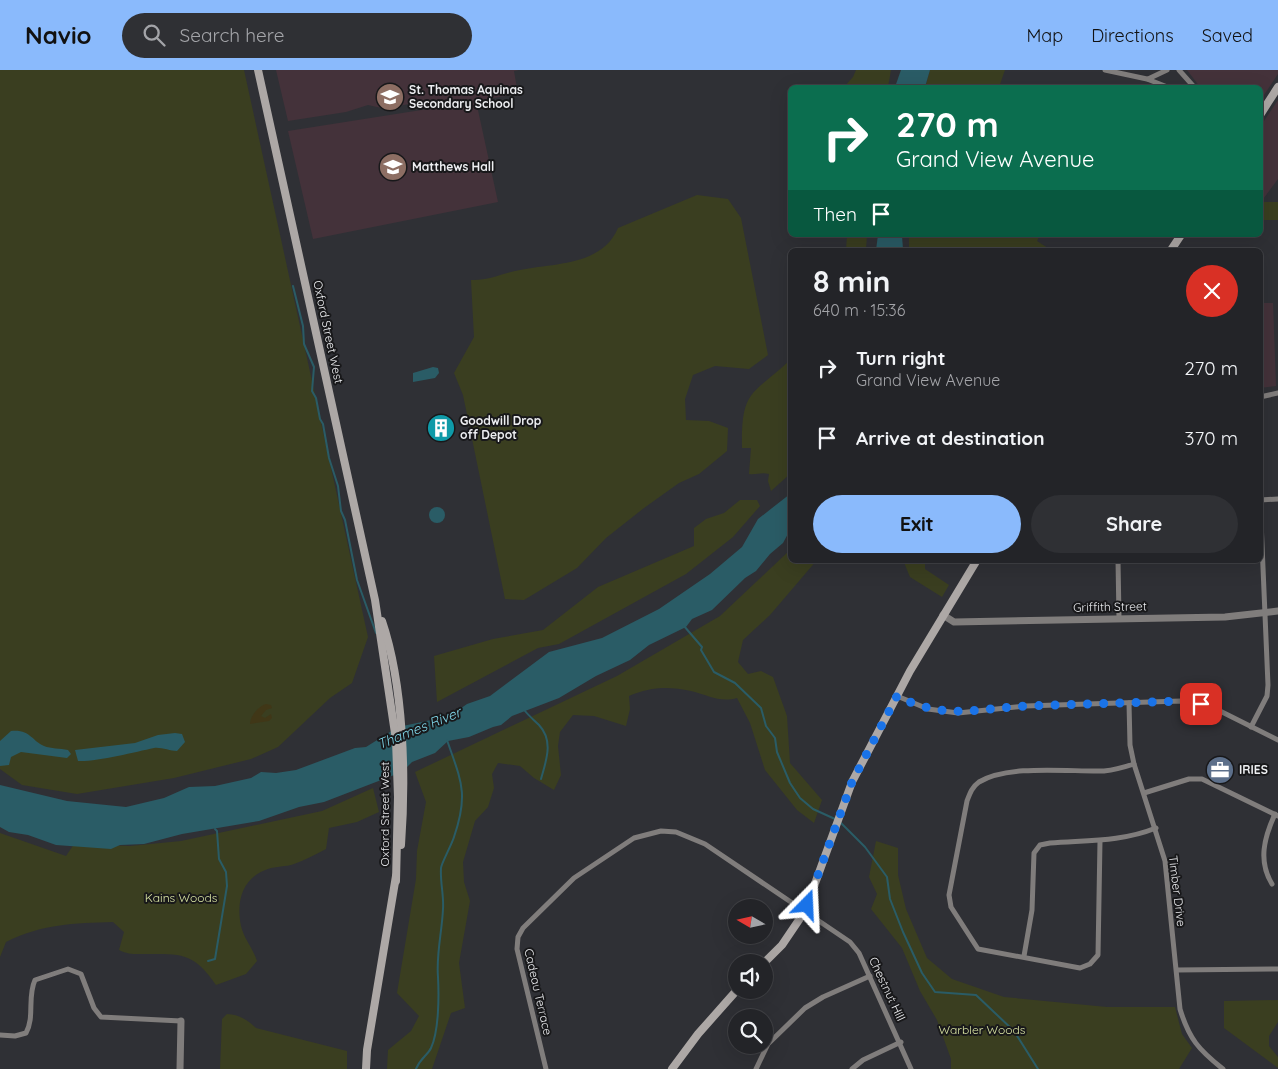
<!DOCTYPE html>
<meta charset="utf-8">
<style>
:root{--surface:#232428;--page:#2f3034;--text:#f1f3f6;--muted:#a3a4a8;--line:#404145;--accent:#8abafc}
body{margin:0;font-family:Quicksand,sans-serif;background:var(--page);color:var(--text);height:100vh;display:flex;flex-direction:column;font-size:19px;white-space:nowrap}
*{box-sizing:border-box;margin:0}
p{font-size:16px;color:var(--muted)}
.icon{flex:none;width:28px;height:28px;fill:none;stroke:currentColor;stroke-width:2;stroke-linecap:round;stroke-linejoin:round}
.map{position:relative;flex:1;overflow:hidden}
.panel{position:absolute;left:788px;top:178px;width:475px;height:315px;display:flex;flex-direction:column;background:var(--surface);border-radius:8px;box-shadow:0 5px 20px #0002,0 0 0 1px var(--line)}
.panel>*{flex:none}
.banner{position:absolute;left:788px;top:15px;width:475px;height:152px;border-radius:8px;box-shadow:0 5px 20px #0002,0 0 0 1px var(--line);background:#0b6e4f;color:#fff;overflow:hidden}
.needle{width:32px;rotate:279deg}
.controls{position:absolute;left:728px;top:829px;display:grid;gap:10px}
.controls a{display:grid;place-items:center;width:45px;height:45px;border-radius:50%;background:var(--surface);box-shadow:0 5px 20px #0002,0 0 0 1px var(--line);font-size:25px}
.pin{position:absolute;display:grid;place-items:center;width:42px;height:42px;color:#fff;margin:-21px;border-radius:10px;box-shadow:0 2px 8px #0006}
.me{position:absolute;width:55px;margin:-28px;rotate:21deg;stroke-linejoin:round;filter:drop-shadow(0 0 4px #0008)}
.turn{display:flex;align-items:center;gap:18px;height:105px;padding:0 25px;font-size:22px}
.turn .icon{width:65px;height:65px;stroke-width:2.5}
.turn b{display:block;font-size:35px;line-height:42px}
.then{display:flex;align-items:center;height:48px;padding:0 25px;background:#0003;gap:10px;font-size:19px}
.round{display:grid;place-items:center;flex:none;width:52px;height:52px;border-radius:26px;background:var(--page)}
.overview{display:flex;align-items:center;justify-content:space-between;height:85px;padding:0 25px}
h1{font-size:30px;font-weight:700;line-height:38px}
.action{display:flex;gap:10px;margin-top:auto;padding:10px 25px}
.action a{flex:1;height:58px;border-radius:30px;background:var(--accent);color:#111;font-size:20px;font-weight:700;line-height:58px;text-align:center}
.action a+a{background:var(--page);color:var(--text)}
ul{padding:0;list-style:none}
li{display:flex;align-items:center;gap:15px;height:70px;padding:0 25px}
li div{flex:1}
li b{display:block;font-size:19px}
li em{font-style:normal}
header{display:flex;align-items:center;gap:30px;box-sizing:border-box;height:70px;padding:0 25px;background:var(--accent);color:#111}
header strong{font-size:24px}
nav{display:flex;gap:28px;margin-inline-start:auto;font-size:18px}
.search{width:350px;height:45px;background:var(--page);display:flex;align-items:center;gap:12px;box-sizing:border-box;padding:0 18px;border-radius:28px;color:var(--muted);font-size:19px}
.map>svg:first-child{display:block}
.commercial{fill:#44323a}
.green{fill:#3a3e20}
.sand{fill:#403717}
.water{fill:#2a5c66}
.lines{fill:none;stroke-linecap:round;stroke-linejoin:round}
.stream{stroke:#2a5c66;stroke-width:2}
.minor{stroke:#807d7c;stroke-width:5}
.tertiary{stroke:#807d7c;stroke-width:7}
.secondary{stroke:#ada8a6;stroke-width:8}
.route{stroke:#1a73e8;stroke-width:9;stroke-dasharray:0 16.2}
.labels{text-anchor:middle;stroke-width:4;stroke-linejoin:round;paint-order:stroke}
.poi-label{font-size:12px;font-weight:bold;fill:#edeef1;stroke:#18181a;text-anchor:start}
.street-label{font-size:12px;fill:#edeef1;stroke:#18181a}
.park-label{font-size:12px;fill:#dbe6a4;stroke:#18181a}
.water-label{font-size:14px;font-style:italic;fill:#7ed3e5;stroke:#18181a}
</style>
<header>
<strong>Navio</strong>
<div class="search"><svg class="icon" aria-label="search" viewBox="0 0 24 24"><circle cx="10" cy="10" r="6"/><path d="M15 15l6 6"/></svg>Search here</div>
<nav><a>Map</a><a>Directions</a><a>Saved</a></nav>
</header>
<div class="map">
<svg width="1278" height="999" viewBox="0 0 1278 999">
<rect width="100%" height="100%" fill="#2f3035"/>
<g class="commercial">
<polygon points="276,0 519,0 514,1 518,24 476,31 498,132 313,169 288,61 434,38 422,31 386,39 368,35 346,42 288,51"/>
<polygon points="1187,0 1278,0 1278,4 1260,31 1260,18 1200,17"/>
<polygon points="1278,30 1278,109 1261,132 1260,139 1260,57"/>
<polygon points="1260,233 1273,233 1276,316 1260,318"/>
</g>
<g class="green">
<polygon points="0,0 244,0 368,567 352,613 330,628 278,677 251,689 174,708 77,724 22,715 0,699"/>
<polygon points="856,0 891,0 888,17 844,17 853,7"/>
<polygon points="930,0 1005,0 999,17 925,18"/>
<path d="M697 125 728 129 741 148 768 285 749 299 715 296 693 305 685 329 686 350 709 351 728 358 727 381 699 404 679 413 644 438 606 468 577 498 524 530 505 529 463 325 454 303 474 267 471 210C488 211 503 203 520 200 554 193 602 196 618 158Z"/>
<polygon points="1261,132 1278,132 1278,150 1260,150"/>
<polygon points="847,165 867,165 866,180 846,180"/>
<polygon points="909,165 1040,165 1037,171 1051,180 1021,178 1019,180 909,180"/>
<path d="M790 290V404L771 421 768 411 769 404C761 402 757 405 749 404L751 378H742C741 319 752 326 790 290Z"/>
<polygon points="740,430 757,430 760,436 733,467 686,504 559,574 538,578 437,632 434,586 493,569 543,560 598,517 694,476 694,458 706,449 724,443"/>
<path d="M790 480V490H817L770 545 743 570 738 592 748 604 761 601 773 607 787 646 790 693 822 730 814 753 797 740 765 700 750 653 737 628C720 633 708 625 691 621 668 616 650 617 629 626L630 639 626 656 594 646 573 645 560 662 558 676 561 705 554 720 534 708 520 696 498 693 492 704 494 718 488 737 475 751 463 792 464 812 470 831 459 893 465 938 451 943 432 999H387L388 980 411 961 419 946 397 923 416 809 417 781 426 732 415 702 617 606 720 546Z"/>
<polygon points="903,490 925,490 925,499 949,515 942,527 910,507"/>
<path d="M373 718 379 742 357 752 329 758 326 779C316 784 305 790 294 794 286 797 276 796 268 799 242 808 236 831 241 856 244 869 253 878 257 891L246 904 216 915C194 883 183 884 146 884 136 884 129 885 119 880L124 862 113 852C74 853 42 854 6 872L0 887V763L66 786 74 774 130 776 181 771 322 741Z"/>
<polygon points="876,771 898,778 898,805 906,839 927,888 952,909 1004,927 1107,937 1175,937 1182,964 1192,978 1179,999 951,999 951,989 937,950 920,921 902,878 871,839 877,824 869,807"/>
<polygon points="1278,930 1278,952 1269,966 1269,976 1278,987 1278,998 1224,958 1224,931"/>
<path d="M227 944C240 945 246 949 256 958L347 981V999H220L222 949Z"/>
</g>
<path class="sand" d="M266 634 271 635 272 638 266 640 261 646 265 648 271 644 272 648 269 651 250 654C250 646 259 636 266 634Z"/>
<g class="water">
<polygon points="901,0 930,0 925,17 895,17"/>
<polygon points="878,165 902,165 903,180 876,180"/>
<polygon points="433,297 438,298 439,303 435,308 413,312 413,303"/>
<polygon points="790,424 790,460 783,473 770,484 756,501 745,508 712,540 692,549 686,557 649,575 630,590 596,606 559,628 512,646 501,655 493,657 469,667 448,671 435,683 412,692 402,702 324,732 299,737 259,751 182,764 144,774 120,775 111,779 56,775 28,765 9,762 0,757 0,715 67,731 126,737 164,728 189,717 215,716 251,708 261,702 276,703 296,700 355,678 366,677 398,657 450,646 467,634 490,626 549,582 602,568 659,539 710,504 742,477 758,449"/>
<circle cx="437" cy="445" r="8"/>
<path d="M11 661C30 659 32 671 44 676 51 679 60 678 68 680L71 684 67 688 21 682 11 687 9 695 0 696V671Z"/>
<path d="M175 663 182 664 185 672 177 681C170 681 161 677 154 678 135 682 96 692 78 691L75 680 135 673 158 665Z"/>
</g>
<g class="lines">
<g class="stream">
<polyline points="293,216 303,256 304,274 314,297 312,321 316,328 320,349 323,354 329,388 338,416 341,441 345,450 357,510 376,563"/>
<polyline points="684,556 702,577 701,580 714,602 735,613 761,638 766,656 775,668 777,682 790,713 800,728 813,739 835,749"/>
<path d="M525 641C529 646 534 650 539 655 554 671 546 691 541 709"/>
<polyline points="841,753 865,777 887,807 890,829 903,862 922,903 935,922 976,925 1014,961 1038,999"/>
<polyline points="208,891 215,889 227,816 226,802 219,789 217,761 215,759"/>
<path d="M416 999C421 987 428 985 431 978 439 961 439 926 438 907 436 885 442 862 443 839 444 825 440 812 441 798 441 794 452 774 454 767 469 723 461 711 447 670"/>
</g>
<g class="minor">
<polyline points="1105,0 1147,9 1170,18"/>
<polyline points="1179,0 1195,18"/>
<polyline points="1148,9 1167,0"/>
<polyline points="1260,327 1278,323"/>
<polyline points="1260,430 1278,429"/>
<polyline points="1118,490 1119,548"/>
<polyline points="897,626 928,639 958,643 1025,636 1181,631 1212,637 1278,670"/>
<path d="M1129 633 1130 675 1134 694 1165 791 1180 939C1189 969 1199 980 1223 999"/>
<polyline points="1251,657 1267,626 1268,615 1260,427"/>
<polyline points="1144,723 1189,709 1202,709 1278,746"/>
<path d="M1100 771 1098 885 1090 894 1080 898 978 879 951 837 949 825 967 731C970 723 972 717 979 712 1009 694 1070 702 1104 701 1114 700 1125 697 1134 694"/>
<path d="M1272 814C1258 791 1264 768 1275 744"/>
<path d="M1024 886 1032 840 1034 783 1040 775 1050 773C1087 770 1121 772 1156 758"/>
<polyline points="1177,900 1278,899"/>
<path d="M0 965 15 966 26 963C35 947 27 927 35 910L68 899 81 904 94 938 101 947 181 951"/>
<polyline points="546,999 517,879 518,867 523,858 574,808 634,768 661,761 676,762 705,774 850,872 859,883 911,999"/>
<polyline points="756,999 768,974 805,938 823,927 870,906"/>
<polyline points="852,999 863,990 901,972"/>
</g>
<g class="tertiary">
<polyline points="943,545 954,552 1225,547 1278,541"/>
<polyline points="180,999 181,951"/>
</g>
<g class="secondary">
<polyline points="258,0 375,530 396,670 398,727 396,811"/>
<polyline points="1260,45 1278,17"/>
<polyline points="1171,180 1181,165"/>
<path d="M382 551C404 616 406 707 401 775"/>
<polyline points="764,893 782,875 805,841 852,712 910,601 977,490"/>
<polyline points="366,999 367,980 396,806"/>
<polyline points="672,999 698,964 737,920"/>
</g>
</g>
<g class="lines">
<path class="route" d="M807 835 852 712 897 626C946 651 977 638 1028 636 1079 634 1130 633 1181 631L1201 634"/>
</g>
<defs>
<symbol id="school-disc" viewBox="-11 -11 22 22"><circle r="9.5" fill="#8d6e63" stroke="#18181a"/><path d="M0-5L7-2L0 1L-7-2ZM-4 1L0 2.5L4 1V4Q0 6-4 4Z" fill="#fff"/></symbol>
<symbol id="building-disc" viewBox="-11 -11 22 22"><circle r="9.5" fill="#0f9aa8" stroke="#18181a"/><path d="M-4-6H4V6H1V3H-1V6H-4ZM-2.5-4.3h1.7v1.8h-1.7ZM.8-4.3h1.7v1.8H.8ZM-2.5-1h1.7V.8h-1.7ZM.8-1h1.7V.8H.8Z" fill="#fff"/></symbol>
<symbol id="office-disc" viewBox="-11 -11 22 22"><circle r="9.5" fill="#5c6f8a" stroke="#18181a"/><path d="M-6-3h4V-5.5h4V-3h4V5H-6ZM-1-4.5V-3h2v-1.5ZM-6 0V1H6V0Z" fill="#fff"/></symbol>
</defs>
<g fill-rule="evenodd">
<use href="#school-disc" x="374" y="11" width="32" height="32"/>
<use href="#school-disc" x="377" y="81" width="32" height="32"/>
<use href="#building-disc" x="425" y="342" width="32" height="32"/>
<use href="#office-disc" x="1204" y="684" width="32" height="32"/>
</g>
<g class="labels">
<g class="poi-label">
<text x="409" y="24">St. Thomas Aquinas<tspan x="409" dy="14">Secondary School</tspan></text>
<text x="412" y="101">Matthews Hall</text>
<text x="460" y="355">Goodwill Drop<tspan x="460" dy="14">off Depot</tspan></text>
<text x="1239" y="704">IRIES</text>
</g>
<g class="street-label">
<text transform="translate(328 262) rotate(78)" y="4">Oxford Street West</text>
<text transform="translate(1110 537) rotate(-1)" y="4">Griffith Street</text>
<text transform="translate(385 744) rotate(-90)" y="4">Oxford Street West</text>
<text transform="translate(1177 821) rotate(83)" y="4">Timber Drive</text>
<text transform="translate(887 919) rotate(65)" y="4">Chestnut Hill</text>
<text transform="translate(538 922) rotate(77)" y="4">Cadeau Terrace</text>
</g>
<g class="park-label">
<text x="181" y="832">Kains Woods</text>
<text x="982" y="964">Warbler Woods</text>
</g>
<g class="water-label">
<text transform="translate(419 658) rotate(-22)" y="5">Thames River</text>
</g>
</g>
</svg>
<div class="controls">
<a><svg class="needle" viewBox="-14 -14 28 28"><path d="M0-13l5 13h-10z" fill="#e53935"/><path d="M0 13l5-13h-10z" fill="#a3a4a8"/></svg></a>
<a><svg class="icon" aria-label="sound" viewBox="0 0 24 24"><path d="M4 9h4l5-4v14l-5-4H4zM17 9q2 3 0 6"/></svg></a>
<a><svg class="icon" aria-label="search" viewBox="0 0 24 24"><circle cx="10" cy="10" r="6"/><path d="M15 15l6 6"/></svg></a>
</div>
<div class="pin" style="left:1201px;top:634px;background:#d93025"><svg class="icon" aria-label="arrive" viewBox="0 0 24 24"><path d="M6 21V4h12l-3 4 3 4H6"/></svg></div>
<svg class="me" style="left:807px;top:835px" viewBox="-20 -20 40 40"><path d="M0-17L14 15 0 8-14 15z" fill="#1a73e8" stroke="#fff" stroke-width="4"/></svg>
<div class="banner">
<div class="turn"><svg class="icon" aria-label="right" viewBox="0 0 24 24"><path d="M7 20v-9h11M14 6l5 5-5 5"/></svg><div><b>270 m</b>Grand View Avenue</div></div>
<div class="then">Then<svg class="icon" aria-label="arrive" viewBox="0 0 24 24"><path d="M6 21V4h12l-3 4 3 4H6"/></svg></div>
</div>
<section class="panel">
<div class="overview"><div><h1>8 min</h1><p>640 m · 15:36</p></div><a class="round" style="background:#d93025;color:#fff"><svg class="icon" aria-label="close" viewBox="0 0 24 24"><path d="M6 6l12 12M18 6L6 18"/></svg></a></div>
<ul>
<li><svg class="icon" aria-label="right" viewBox="0 0 24 24"><path d="M7 20v-9h11M14 6l5 5-5 5"/></svg><div><b>Turn right</b><p>Grand View Avenue</p></div><em>270 m</em></li>
<li><svg class="icon" aria-label="arrive" viewBox="0 0 24 24"><path d="M6 21V4h12l-3 4 3 4H6"/></svg><div><b>Arrive at destination</b></div><em>370 m</em></li>
</ul>
<div class="action"><a>Exit</a><a>Share</a></div>
</section>
</div>
